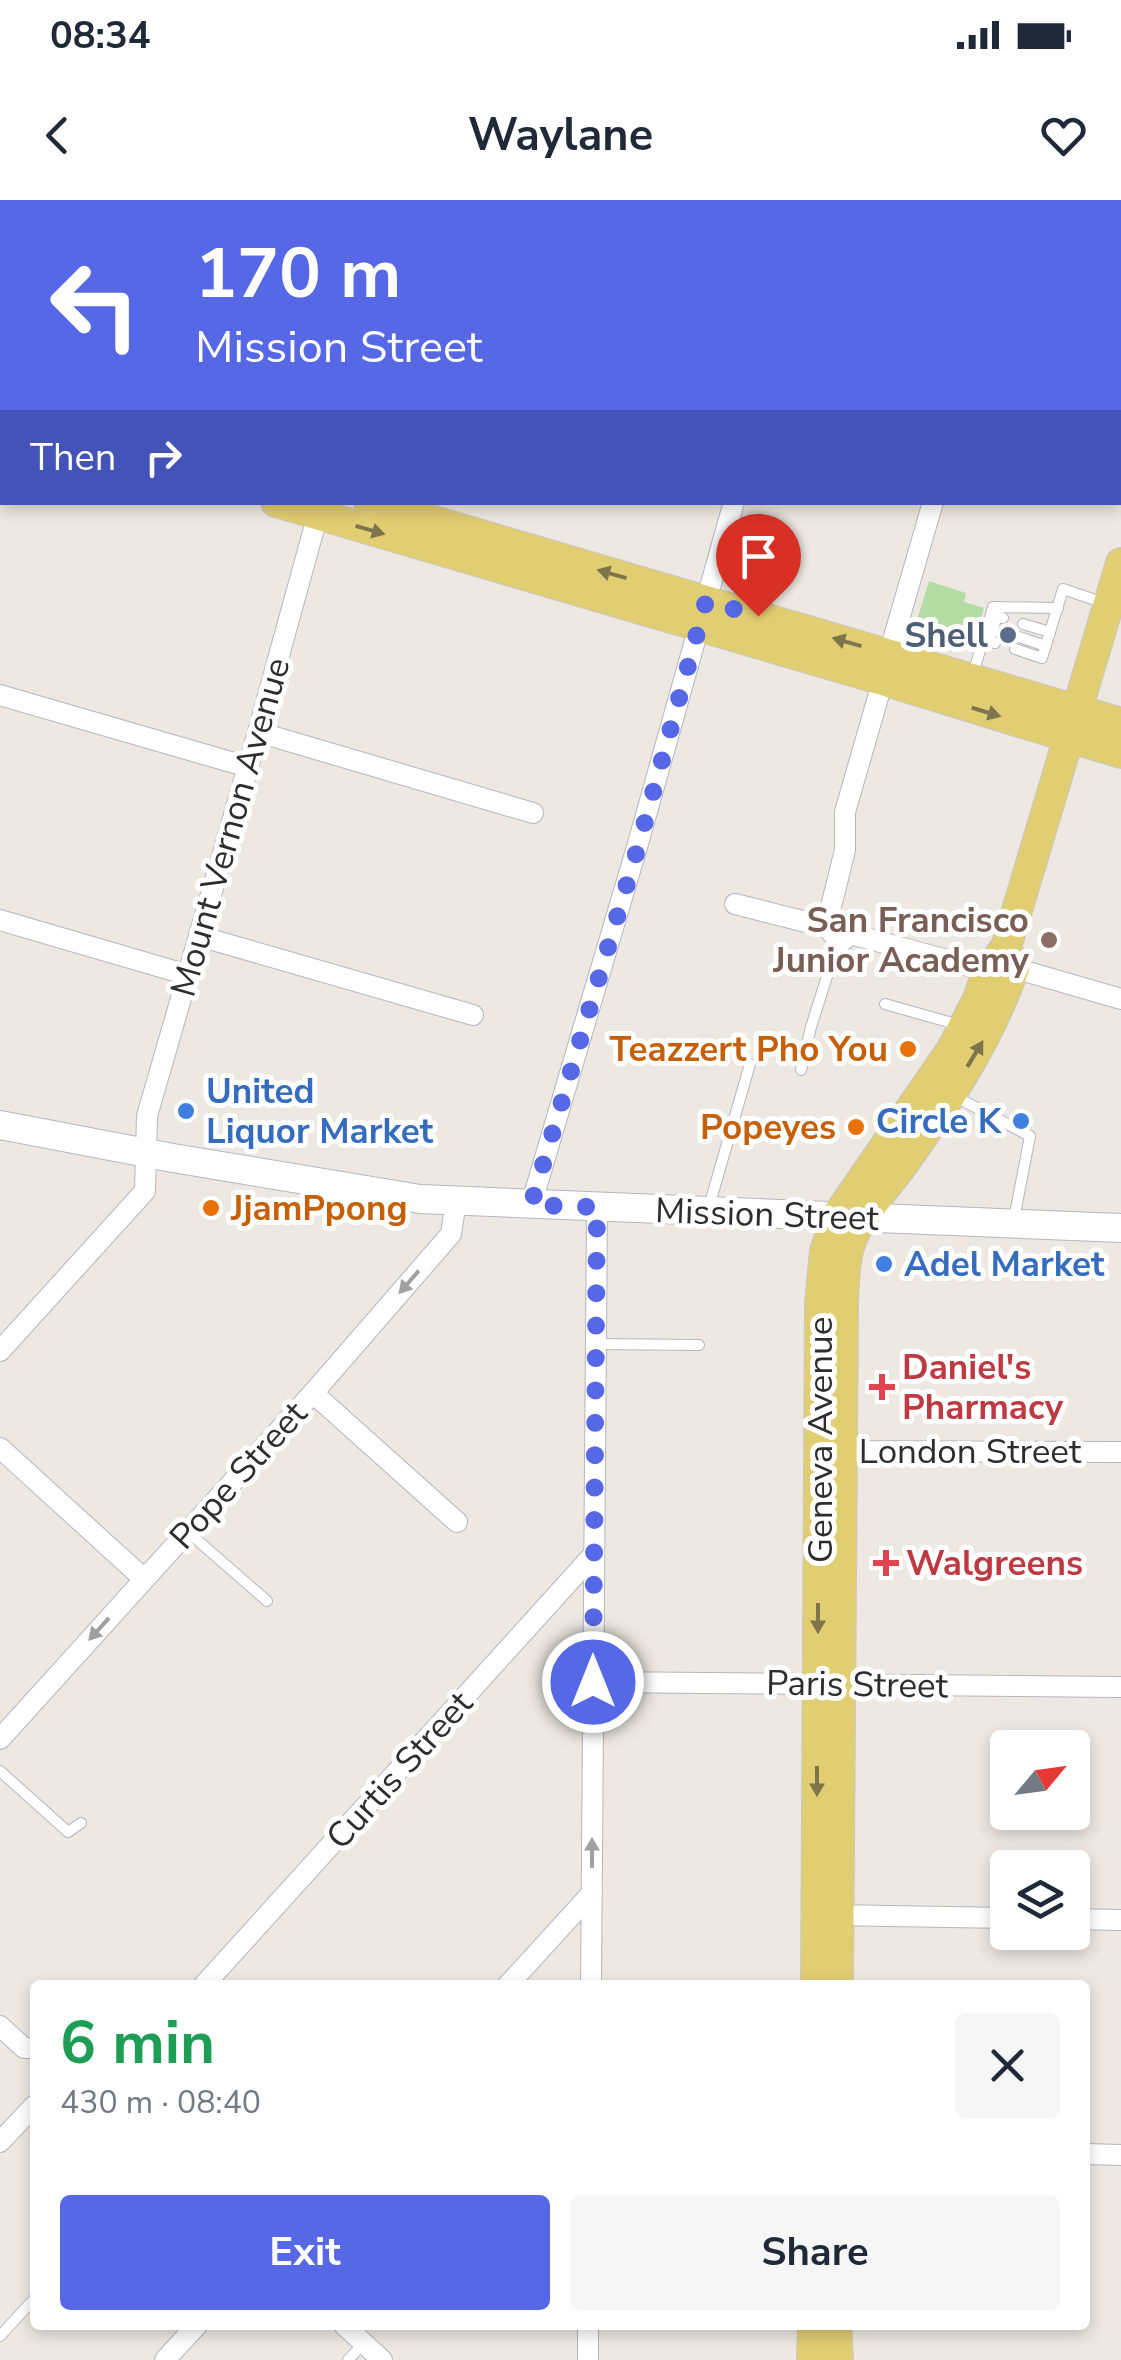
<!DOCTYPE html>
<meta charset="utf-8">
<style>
:root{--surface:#fff;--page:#f6f6f7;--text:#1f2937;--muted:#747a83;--accent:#5668e5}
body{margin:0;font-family:"Nunito Sans",sans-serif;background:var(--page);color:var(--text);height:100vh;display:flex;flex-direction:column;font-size:38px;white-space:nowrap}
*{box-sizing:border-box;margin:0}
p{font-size:32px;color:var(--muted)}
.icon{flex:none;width:55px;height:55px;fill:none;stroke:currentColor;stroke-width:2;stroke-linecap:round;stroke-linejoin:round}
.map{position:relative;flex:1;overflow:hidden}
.drawer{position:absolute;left:30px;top:1780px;width:1060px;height:350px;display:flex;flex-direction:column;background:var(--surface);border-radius:10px;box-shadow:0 5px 15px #0003}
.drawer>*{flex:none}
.hud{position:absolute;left:0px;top:0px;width:1122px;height:305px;box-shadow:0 5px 15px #0003;background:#5668e5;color:#fff;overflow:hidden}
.needle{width:65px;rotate:61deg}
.controls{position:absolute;left:990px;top:1530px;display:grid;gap:20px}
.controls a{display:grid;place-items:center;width:100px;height:100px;border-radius:10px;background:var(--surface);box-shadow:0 5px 15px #0003;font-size:50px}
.pin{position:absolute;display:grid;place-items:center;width:85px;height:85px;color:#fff;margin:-102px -42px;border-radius:50% 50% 50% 0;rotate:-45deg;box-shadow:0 0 10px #0007}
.pin .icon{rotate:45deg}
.me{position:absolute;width:110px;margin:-55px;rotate:0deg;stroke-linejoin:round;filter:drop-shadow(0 0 8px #0008)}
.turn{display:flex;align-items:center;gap:35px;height:210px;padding:0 30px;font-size:45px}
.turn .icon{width:130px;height:130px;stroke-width:2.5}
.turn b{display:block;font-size:70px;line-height:85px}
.then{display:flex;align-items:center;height:95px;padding:0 30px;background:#0003;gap:20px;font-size:38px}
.round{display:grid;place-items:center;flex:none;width:105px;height:105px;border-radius:10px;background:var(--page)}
.head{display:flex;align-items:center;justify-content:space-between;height:170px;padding:0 30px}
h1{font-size:60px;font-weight:700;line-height:75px;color:#1e9e55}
.action{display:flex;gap:20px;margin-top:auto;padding:20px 30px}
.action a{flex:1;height:115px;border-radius:10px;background:var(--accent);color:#fff;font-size:40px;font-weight:700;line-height:115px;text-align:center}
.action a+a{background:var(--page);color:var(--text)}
.status{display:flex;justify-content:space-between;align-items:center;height:70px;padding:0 50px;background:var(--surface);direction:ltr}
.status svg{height:28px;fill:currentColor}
header{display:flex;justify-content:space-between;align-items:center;height:130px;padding:0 30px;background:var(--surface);font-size:45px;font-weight:700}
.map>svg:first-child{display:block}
.green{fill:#b4dca5}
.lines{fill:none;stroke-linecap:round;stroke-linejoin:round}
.service-casing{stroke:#b5b6bf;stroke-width:12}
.minor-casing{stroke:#b5b6bf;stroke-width:22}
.secondary-casing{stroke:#b5b6bf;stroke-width:30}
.primary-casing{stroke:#c8c8c8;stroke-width:32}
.service{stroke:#fff;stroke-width:10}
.minor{stroke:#fff;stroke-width:20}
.secondary{stroke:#fff;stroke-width:28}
.primary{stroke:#e1cd72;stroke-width:30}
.oneway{fill:#7e754c}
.oneway2{fill:#a0a0a0}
.route{stroke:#5668e5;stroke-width:18;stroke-dasharray:0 32.4}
.service-dot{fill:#5c6f8a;stroke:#fff;stroke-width:4}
.education-dot{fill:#8d6e63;stroke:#fff;stroke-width:4}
.food-dot{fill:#e8710a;stroke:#fff;stroke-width:4}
.shop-dot{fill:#3f7fe0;stroke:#fff;stroke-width:4}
.health-dot{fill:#e0444e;stroke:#fff;stroke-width:4}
.labels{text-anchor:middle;stroke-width:10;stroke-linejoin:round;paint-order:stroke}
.service-label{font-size:35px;font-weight:bold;fill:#4e5e75;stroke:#fff;text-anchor:end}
.street-label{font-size:35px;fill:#2d2d2d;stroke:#fff}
.education-label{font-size:35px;font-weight:bold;fill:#785e54;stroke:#fff;text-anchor:end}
.food-label{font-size:35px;font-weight:bold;fill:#c56008;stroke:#fff;text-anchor:end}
.shop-label{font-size:35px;font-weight:bold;fill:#366cbe;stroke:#fff;text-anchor:start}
.health-label{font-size:35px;font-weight:bold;fill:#be3a42;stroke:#fff;text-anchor:start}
</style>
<div class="status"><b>08:34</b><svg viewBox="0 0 49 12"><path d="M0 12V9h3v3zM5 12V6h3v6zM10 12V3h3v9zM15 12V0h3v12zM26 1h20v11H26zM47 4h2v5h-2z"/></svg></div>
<header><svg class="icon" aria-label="back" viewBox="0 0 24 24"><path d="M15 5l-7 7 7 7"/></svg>Waylane<svg class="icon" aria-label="heart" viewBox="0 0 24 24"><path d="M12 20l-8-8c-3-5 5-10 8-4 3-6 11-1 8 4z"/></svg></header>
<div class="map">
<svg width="1121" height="2160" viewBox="0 0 1121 2160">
<rect width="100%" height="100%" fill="#ede8e1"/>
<polygon class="green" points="929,381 966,393 964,402 984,408 972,448 914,430"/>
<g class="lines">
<defs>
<g id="service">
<polyline points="1120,159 1121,159"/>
<polyline points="1023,424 1050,432"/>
<polyline points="987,428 993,407 1058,408"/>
<polyline points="1019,437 1046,446"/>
<polyline points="995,443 989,441 997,416 1003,418"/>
<polyline points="1015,449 1042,458 1063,389 1107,404"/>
<polyline points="973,473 987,428 992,429"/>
<polyline points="885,804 959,825"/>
<polyline points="801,870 811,827 837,745"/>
<polyline points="956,897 1030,936 1014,1019"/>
<polyline points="708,1010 750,864"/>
<polyline points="596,1144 699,1145"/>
<polyline points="188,1332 267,1401"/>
<polyline points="0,1571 68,1632 81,1623"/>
<polyline points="0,2136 35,2098"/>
<polyline points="348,2160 364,2143"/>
</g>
<g id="minor">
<polyline points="114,0 122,2"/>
<polyline points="924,0 934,2"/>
<polyline points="410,2 411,0"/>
<polyline points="822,2 823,0"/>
<polyline points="1030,2 1030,0"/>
<polyline points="1120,43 1121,43"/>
<polyline points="889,454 933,302"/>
<polyline points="0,495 248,567"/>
<polyline points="258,532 533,613"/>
<polyline points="735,704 826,727 845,650 845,612 883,480"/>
<polyline points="0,720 188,775"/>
<polyline points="826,727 836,737 837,745 851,734 988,771 1014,768 1121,799"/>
<polyline points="199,736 473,815"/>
<polyline points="531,1005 637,647 734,302"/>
<polyline points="0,1151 145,991 147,916 258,532 321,303"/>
<polyline points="313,1193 457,1322"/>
<polyline points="0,1248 144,1379"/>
<polyline points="833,1251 1121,1252"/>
<polyline points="593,1482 1121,1487"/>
<polyline points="0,1539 313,1193 451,1034 456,1001"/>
<polyline points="830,1715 1008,1718"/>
<polyline points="1072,1719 1121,1720"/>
<polyline points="204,1785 594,1354"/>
<polyline points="508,1785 592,1693"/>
<polyline points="591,1785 597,1007"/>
<polyline points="0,1826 24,1848 35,1848"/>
<polyline points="0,1942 35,1905"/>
<polyline points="1085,1954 1121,1955"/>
<polyline points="344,2125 382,2160"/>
<polyline points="165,2160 197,2125"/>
<polyline points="588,2160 588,2125"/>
</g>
<polyline id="secondary" points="0,925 173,958 420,999 1121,1028"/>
<g id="primary">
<polyline points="0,154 2,155"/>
<polyline points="0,187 2,189"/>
<polyline points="0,224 2,223"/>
<polyline points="276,302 883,480 1121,553"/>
<polyline points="369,302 1121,523"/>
<polyline points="816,1785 820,1104 825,1051 837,1016 952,849 977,801 988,771 1006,747 1121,363"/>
<path d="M838 1785 843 1100C844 1083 844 1063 849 1047 859 1015 885 989 904 963 948 901 989 840 1014 768L1006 747"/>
<polyline points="836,2125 838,2160"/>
<polyline points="812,2160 813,2125"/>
</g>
</defs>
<use href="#service" class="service-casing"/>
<use href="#minor" class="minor-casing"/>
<use href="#secondary" class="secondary-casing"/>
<use href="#primary" class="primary-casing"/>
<use href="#service" class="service"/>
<use href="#minor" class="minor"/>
<use href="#secondary" class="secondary"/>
<use href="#primary" class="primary"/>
</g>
<defs><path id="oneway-solid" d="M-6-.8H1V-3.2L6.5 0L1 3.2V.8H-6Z" transform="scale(2.5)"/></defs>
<g class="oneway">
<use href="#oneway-solid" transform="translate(370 330) rotate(16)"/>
<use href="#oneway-solid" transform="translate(612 374) rotate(-164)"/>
<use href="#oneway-solid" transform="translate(847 442) rotate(-164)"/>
<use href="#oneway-solid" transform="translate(986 512) rotate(17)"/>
<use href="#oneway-solid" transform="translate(975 854) rotate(-59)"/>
<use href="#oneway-solid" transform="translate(818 1418) rotate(90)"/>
<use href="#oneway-solid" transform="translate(817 1581) rotate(90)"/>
</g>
<g class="oneway2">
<use href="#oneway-solid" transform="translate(409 1082) rotate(131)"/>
<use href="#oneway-solid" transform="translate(99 1429) rotate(132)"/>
<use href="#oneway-solid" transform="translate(592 1653) rotate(-90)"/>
</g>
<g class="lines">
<polyline class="route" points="593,1482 597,1007 531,1005 638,647 706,401 758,416"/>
</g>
<circle class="service-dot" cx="1008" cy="435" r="10"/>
<circle class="education-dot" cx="1049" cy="740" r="10"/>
<g class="food-dot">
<circle cx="908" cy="849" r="10"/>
<circle cx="856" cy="927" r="10"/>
<circle cx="211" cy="1008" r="10"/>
</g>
<g class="shop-dot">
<circle cx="186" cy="911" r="10"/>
<circle cx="1021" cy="921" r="10"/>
<circle cx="884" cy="1064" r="10"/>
</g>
<g class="health-dot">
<path d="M877 1172h10v10h10v10h-10v10h-10v-10h-10v-10h10z"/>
<path d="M881 1348h10v10h10v10h-10v10h-10v-10h-10v-10h10z"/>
</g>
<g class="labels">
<g class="service-label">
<text x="988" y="447">Shell</text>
</g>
<g class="street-label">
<text transform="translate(230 627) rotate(-74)" y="12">Mount Vernon Avenue</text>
<text transform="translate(767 1014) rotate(2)" y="12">Mission Street</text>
<text transform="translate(820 1240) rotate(-90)" y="12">Geneva Avenue</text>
<text x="970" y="1263">London Street</text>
<text transform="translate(238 1275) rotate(-48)" y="12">Pope Street</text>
<text transform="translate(857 1484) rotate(1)" y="12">Paris Street</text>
<text transform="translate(399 1570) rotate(-48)" y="12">Curtis Street</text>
</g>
<g class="education-label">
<text x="1029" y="732">San Francisco<tspan x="1029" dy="40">Junior Academy</tspan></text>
</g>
<g class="food-label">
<text x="888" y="861">Teazzert Pho You</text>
<text x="836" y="939">Popeyes</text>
<text x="231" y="1020" text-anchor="start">JjamPpong</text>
</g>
<g class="shop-label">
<text x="206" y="903">United<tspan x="206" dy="40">Liquor Market</tspan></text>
<text x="1001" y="933" text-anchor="end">Circle K</text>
<text x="904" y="1076">Adel Market</text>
</g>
<g class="health-label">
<text x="902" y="1179">Daniel's<tspan x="902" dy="40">Pharmacy</tspan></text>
<text x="906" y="1375">Walgreens</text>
</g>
</g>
</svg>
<div class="controls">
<a><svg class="needle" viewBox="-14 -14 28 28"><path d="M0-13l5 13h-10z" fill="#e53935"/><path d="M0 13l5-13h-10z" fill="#747a83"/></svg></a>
<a><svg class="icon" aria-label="layers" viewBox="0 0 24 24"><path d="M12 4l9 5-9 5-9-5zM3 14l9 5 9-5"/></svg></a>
</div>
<div class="pin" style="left:758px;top:416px;background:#d93025"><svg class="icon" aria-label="arrive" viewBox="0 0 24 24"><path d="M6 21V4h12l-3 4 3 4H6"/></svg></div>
<svg class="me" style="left:593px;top:1482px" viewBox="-20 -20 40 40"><circle r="17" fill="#5668e5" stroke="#fff" stroke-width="3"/><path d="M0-11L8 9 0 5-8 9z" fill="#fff"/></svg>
<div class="hud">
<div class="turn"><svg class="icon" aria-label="left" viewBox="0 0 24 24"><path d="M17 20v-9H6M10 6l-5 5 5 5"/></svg><div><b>170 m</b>Mission Street</div></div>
<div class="then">Then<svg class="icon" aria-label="right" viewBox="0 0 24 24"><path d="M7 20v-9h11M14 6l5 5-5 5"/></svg></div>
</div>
<section class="drawer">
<div class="head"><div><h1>6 min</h1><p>430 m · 08:40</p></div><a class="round"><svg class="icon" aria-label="close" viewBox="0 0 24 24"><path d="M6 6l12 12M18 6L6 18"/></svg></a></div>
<div class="action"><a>Exit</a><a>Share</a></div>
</section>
</div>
